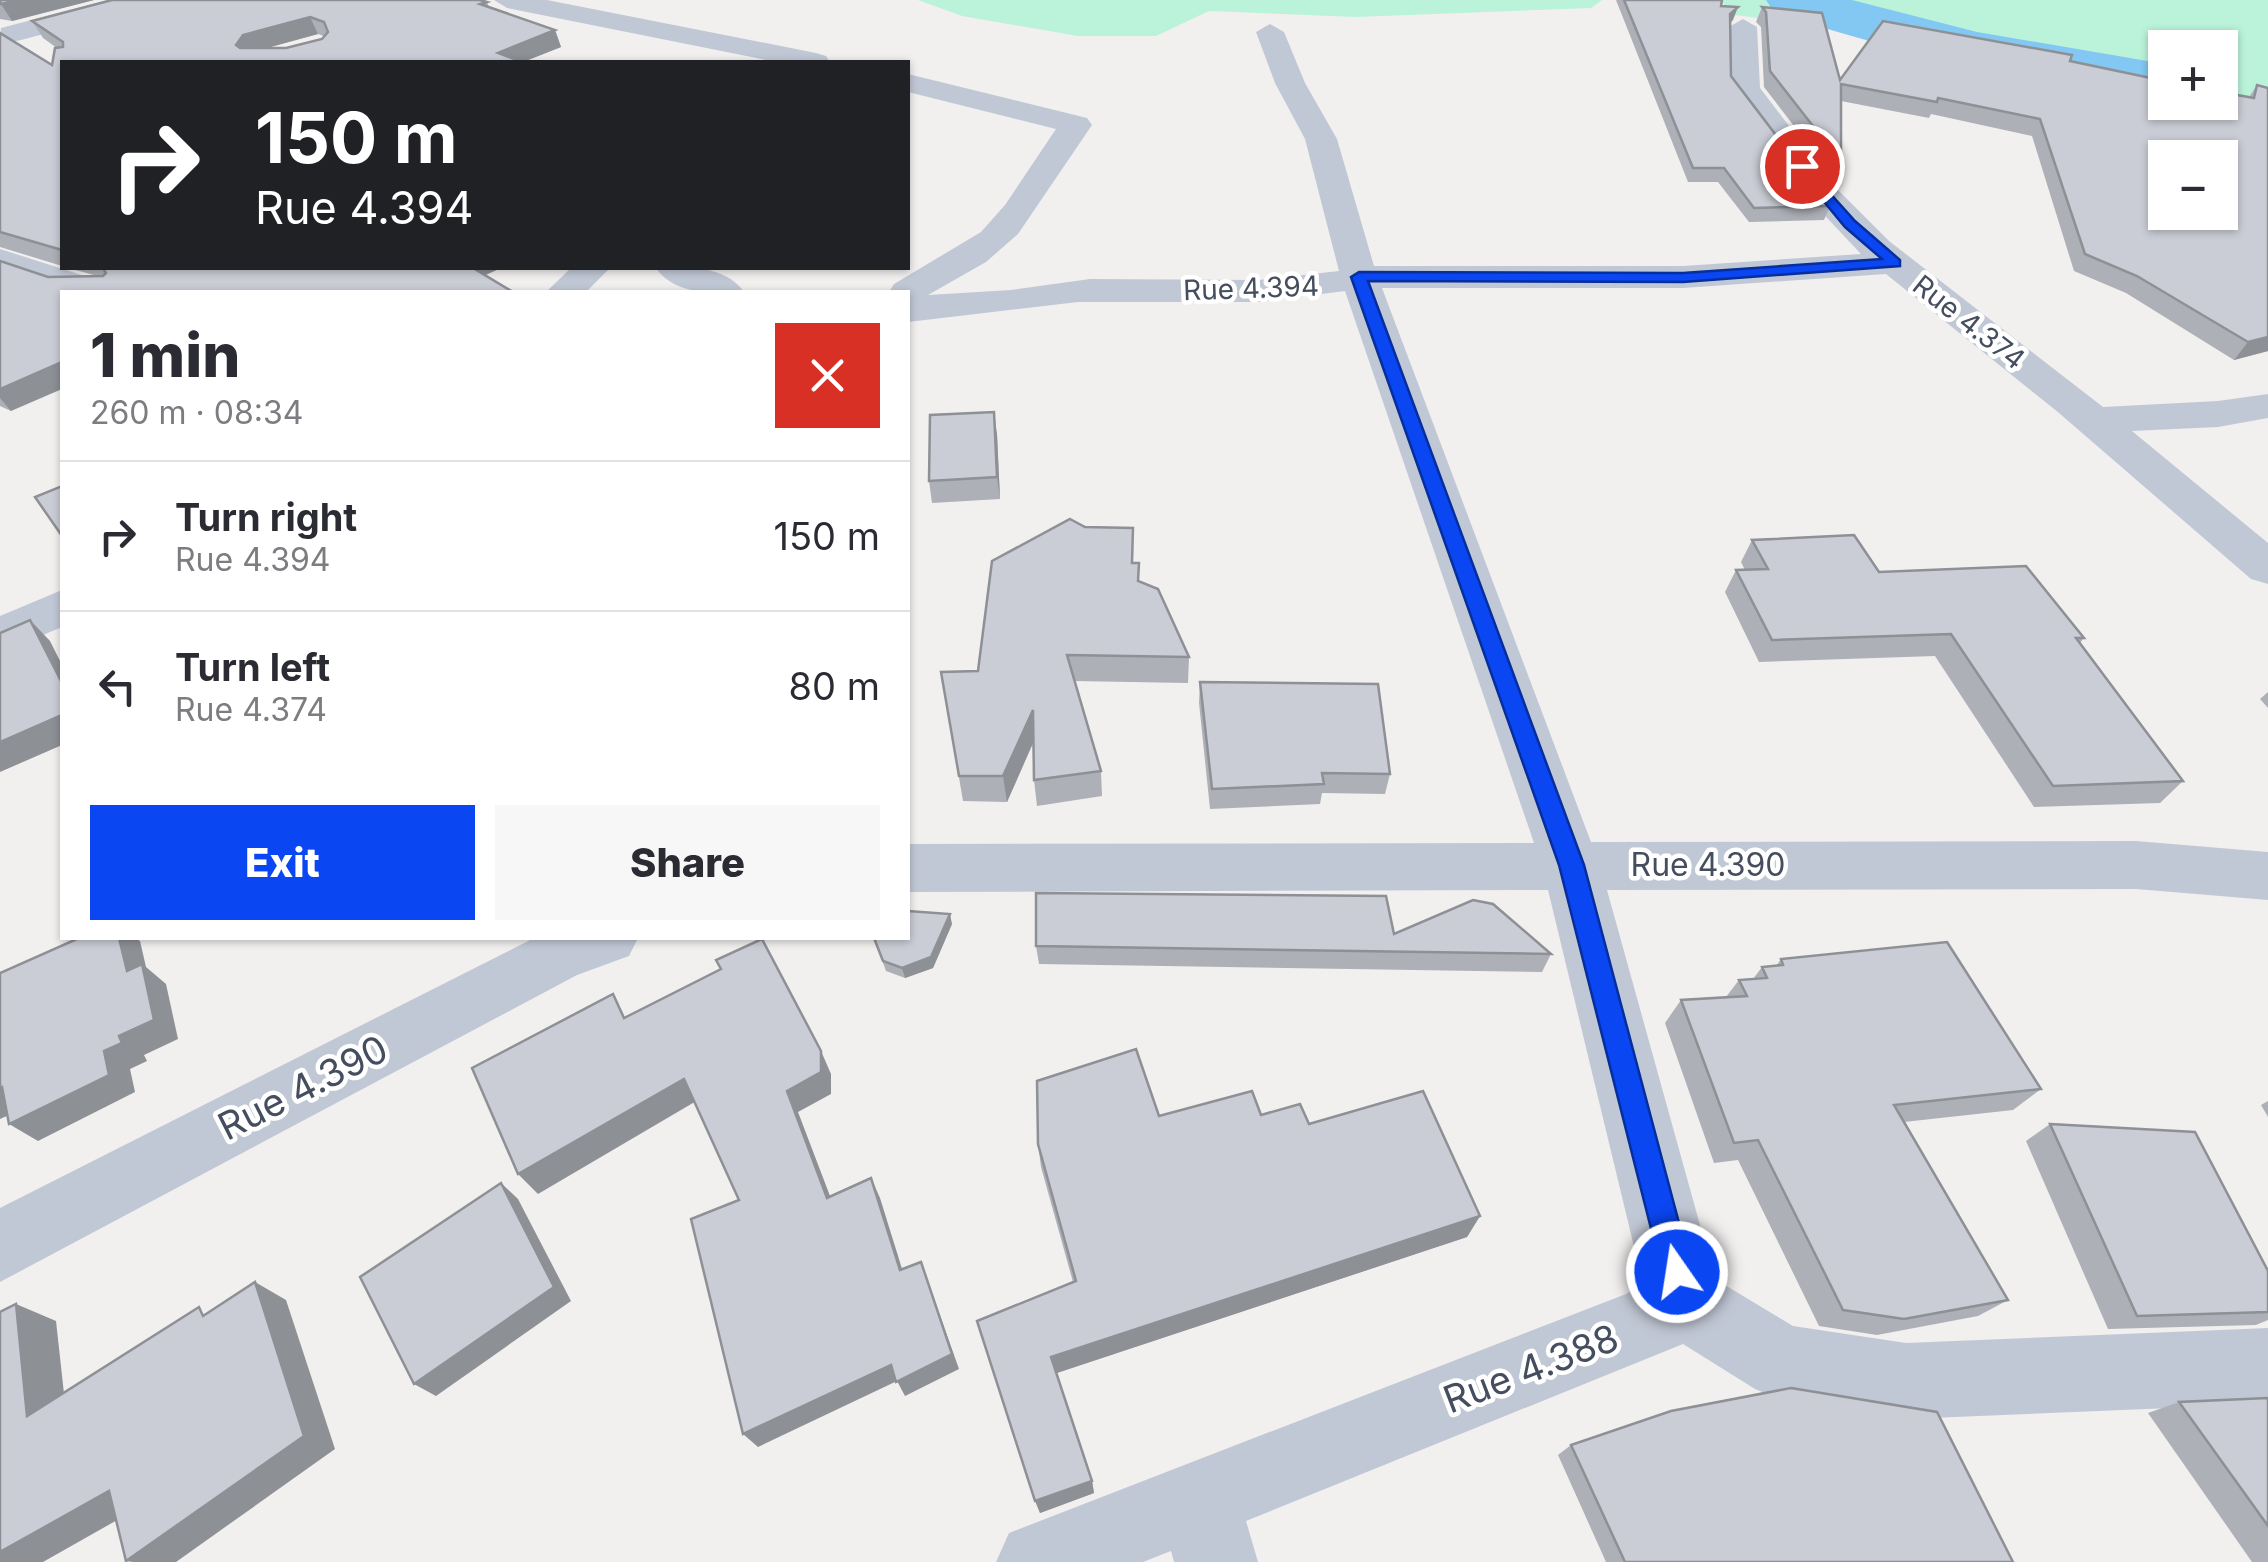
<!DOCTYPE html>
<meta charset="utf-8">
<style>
:root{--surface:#fff;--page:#f7f7f7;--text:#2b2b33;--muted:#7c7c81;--line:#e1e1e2;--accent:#0a46f1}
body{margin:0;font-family:Inter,sans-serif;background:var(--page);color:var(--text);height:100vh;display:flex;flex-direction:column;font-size:38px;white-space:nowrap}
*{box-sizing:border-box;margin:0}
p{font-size:32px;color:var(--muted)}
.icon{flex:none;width:55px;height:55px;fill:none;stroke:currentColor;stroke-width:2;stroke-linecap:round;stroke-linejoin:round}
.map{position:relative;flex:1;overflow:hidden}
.sheet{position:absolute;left:60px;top:290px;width:850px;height:650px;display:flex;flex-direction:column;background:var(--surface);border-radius:0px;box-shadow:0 2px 8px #0004}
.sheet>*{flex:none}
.banner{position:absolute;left:60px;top:60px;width:850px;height:210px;border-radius:0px;box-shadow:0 2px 8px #0004;background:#202124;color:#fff;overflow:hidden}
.controls{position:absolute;left:2148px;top:30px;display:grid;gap:20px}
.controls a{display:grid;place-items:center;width:90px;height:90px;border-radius:0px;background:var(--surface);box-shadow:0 2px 8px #0004;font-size:50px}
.pin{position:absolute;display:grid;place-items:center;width:85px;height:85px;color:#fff;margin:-42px;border:5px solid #fff;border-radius:50%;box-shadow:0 2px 10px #0007}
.me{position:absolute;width:110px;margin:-55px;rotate:347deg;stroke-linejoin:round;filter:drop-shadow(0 0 8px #0008)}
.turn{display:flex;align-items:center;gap:35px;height:210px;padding:0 30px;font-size:45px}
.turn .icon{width:130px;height:130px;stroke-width:2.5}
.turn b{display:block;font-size:70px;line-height:85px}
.round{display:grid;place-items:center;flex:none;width:105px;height:105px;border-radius:0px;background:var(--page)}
.summary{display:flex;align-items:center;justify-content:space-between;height:170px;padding:0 30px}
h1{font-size:60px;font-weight:800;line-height:75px}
.primary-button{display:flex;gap:20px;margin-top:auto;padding:20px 30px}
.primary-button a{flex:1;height:115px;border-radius:0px;background:var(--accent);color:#fff;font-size:40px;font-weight:800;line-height:115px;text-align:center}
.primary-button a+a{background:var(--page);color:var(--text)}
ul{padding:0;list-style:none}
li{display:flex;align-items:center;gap:30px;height:150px;padding:0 30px;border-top:2px solid var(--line)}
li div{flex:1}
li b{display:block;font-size:38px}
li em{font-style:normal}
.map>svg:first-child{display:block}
.green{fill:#baf3da}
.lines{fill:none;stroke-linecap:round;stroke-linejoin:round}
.river{fill:#83c8f3;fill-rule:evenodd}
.street{fill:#c1c8d5;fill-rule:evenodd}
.wall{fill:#aeb0b7;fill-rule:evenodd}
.shaded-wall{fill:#8d9095}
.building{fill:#cacdd5;stroke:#8d9095;stroke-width:2.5;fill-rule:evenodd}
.route{fill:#0a46f1;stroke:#062e9d;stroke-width:2.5}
.labels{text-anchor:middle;stroke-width:9;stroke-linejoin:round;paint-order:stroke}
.far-street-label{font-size:28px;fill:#454e5e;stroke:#fff}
.street-label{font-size:32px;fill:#454e5e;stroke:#fff}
.near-street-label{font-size:38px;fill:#454e5e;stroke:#fff}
</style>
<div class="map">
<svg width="2268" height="1562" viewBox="0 0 2268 1562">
<rect width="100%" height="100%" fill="#f2efef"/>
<g class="green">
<polygon points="918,0 1602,0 1591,8 1356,17 1209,11 1156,36 1078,36 962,16"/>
<polygon points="1720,0 2268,0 2268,105 2220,94 2220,48 2165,48 2165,98 1912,38 1735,15"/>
</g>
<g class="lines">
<path class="river" d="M1766 0H1852L1977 32 2165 64V102C2032 82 1901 55 1774 12Z"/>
<g class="street">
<polygon points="108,0 152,0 148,6 21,40 11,42 0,38 1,28"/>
<polygon points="494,0 547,0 816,53 826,56 830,62 776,62 507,8"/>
<polygon points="1743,19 1757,27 1760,88 1837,189 1889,241 2103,407 2218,401 2268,394 2268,418 2218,427 2132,431 2268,543 2268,584 2251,579 2059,413 1886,274 1683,288 1382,288 1591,842 2136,841 2268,852 2268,900 2136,889 1607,890 1715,1279 1793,1326 1906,1343 2268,1328 2268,1404 1906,1419 1782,1400 1755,1389 1683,1344 1246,1521 1258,1562 1174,1562 1171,1551 1143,1562 996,1562 1009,1533 1626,1294 1643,1284 1548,890 908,892 908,844 1534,843 1345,291 1259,302 1078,302 908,322 908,292 889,292 894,284 981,232 1005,205 1056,129 908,92 908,74 1087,118 1092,125 1018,234 986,262 928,295 1011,290 1090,279 1259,280 1339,271 1305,139 1275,83 1256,32 1270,24 1284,32 1305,83 1337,139 1374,266 1683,266 1861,254 1813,203 1740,106 1730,88 1729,27"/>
<polygon points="0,249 110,284 116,292 62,293 0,272"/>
<polygon points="571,268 610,268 586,292 546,292"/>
<path d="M656 268C684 266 725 265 744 292 715 294 674 295 656 268Z"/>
<polygon points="62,590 62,627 0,653 0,616"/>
<polygon points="534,938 638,938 629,956 577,975 0,1282 0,1208"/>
</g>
</g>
<g class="wall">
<polygon points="0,0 94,0 12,21 0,19"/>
<polygon points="1616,0 1722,0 1721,6 1733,20 1730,23 1731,76 1830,206 1824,220 1749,222 1718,182 1688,182"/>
<path d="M487 2 489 7 555 30 561 47 523 62H62V266L0 247V33L52 65 57 48 43 38 32 21ZM318 34 324 36 322 39 286 48H267Z"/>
<polygon points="1762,7 1840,80 2070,61 2249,97 2257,85 2268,88 2268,351 2234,360 2126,293 2074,271 2032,136 1931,114 1929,118 1841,101 1841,162 1834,178 1764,87 1761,27 1756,22"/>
<polygon points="0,261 48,277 97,276 69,268 501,268 485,275 62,292 11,411 0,406"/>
<polygon points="997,434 1000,499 932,503 929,481"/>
<polygon points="1752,540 1879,572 2084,638 2080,643 2183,781 2160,803 2034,807 1935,656 1759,662 1725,592 1736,570 1745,570 1741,562"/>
<polygon points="1132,563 1139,581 1189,657 1188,683 1074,681 1101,771 1102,796 1037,806 1034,780 1034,741 1007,802 963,801 941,672 978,671"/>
<polygon points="1200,682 1390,774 1385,794 1322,793 1320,804 1210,809 1199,703"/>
<polygon points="2268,692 2268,708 2260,699"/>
<polygon points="952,924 933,968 905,978 886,971 874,938"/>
<polygon points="1394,934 1551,954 1542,972 1039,964 1036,946"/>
<polygon points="1781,959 2041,1089 2013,1110 1904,1122 2008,1300 1978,1316 1877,1335 1819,1326 1738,1160 1714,1163 1665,1023 1681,1000 1726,997 1739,980 1753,979 1762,967 1776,966"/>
<polygon points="2268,1101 2268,1117 2261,1105"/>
<polygon points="1261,1115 1309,1124 1480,1216 1467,1237 1056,1373 1092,1481 1094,1493 1040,1513 977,1321 1073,1282 1041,1167 1038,1144 1159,1116"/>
<polygon points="2050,1124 2268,1271 2268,1320 2256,1325 2108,1329 2026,1141"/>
<polygon points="2268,1398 2268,1562 2252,1562 2148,1413 2179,1402"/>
<polygon points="1571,1445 2013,1562 1606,1562 1558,1455"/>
</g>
<g class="shaded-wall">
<polygon points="18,0 94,0 12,21 1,4"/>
<polygon points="1738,7 1733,20 1725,27 1730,14"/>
<polygon points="310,17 318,34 252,52 245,62 236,45 243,35"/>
<polygon points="555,30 561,47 523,62 498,53"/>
<polygon points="466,268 501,268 472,281"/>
<polygon points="2268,337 2268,351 2234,360 2248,342"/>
<polygon points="62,362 62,389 11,411 0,398 0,389"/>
<polygon points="994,412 997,434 1000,499 997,477"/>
<polygon points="30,620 50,641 62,665 62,683"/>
<polygon points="1033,710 1036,736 1007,802 1003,776"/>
<polygon points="62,715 62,745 0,772 0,742"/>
<polygon points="950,914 952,924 933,968 905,978 902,968"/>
<polygon points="119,938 135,938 140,941 146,967 166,984 178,1039 144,1055 147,1061 130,1069 135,1092 38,1141 9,1124 104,1051 119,1036 127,971"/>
<polygon points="821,1051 831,1074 831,1094 798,1112 838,1217 827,1198 787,1091"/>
<polygon points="684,1079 698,1100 538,1194 518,1174"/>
<polygon points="2,1087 31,1105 0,1119 0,1088"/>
<polygon points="871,1178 880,1198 908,1288 900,1270"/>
<polygon points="501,1183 518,1199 571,1301 436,1396 414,1384"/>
<polygon points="1480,1216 1467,1237 1054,1374 1051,1357"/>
<polygon points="921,1262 959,1369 905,1396 897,1381 758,1447 743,1434"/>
<polygon points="255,1282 286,1300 335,1449 176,1562 133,1562 126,1561"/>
<polygon points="16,1304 56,1321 68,1430 27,1416"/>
<polygon points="1092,1481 1094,1493 1040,1513 1035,1501"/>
<polygon points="109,1491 149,1502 43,1562 0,1562 0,1552"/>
</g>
<g class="building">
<polygon points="0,0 18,0 1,4"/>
<path d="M112 0H480L487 2 480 4 555 30 498 53 523 62H62V250L0 232V33L52 65 55 48 63 47V42L32 21ZM310 17 324 22 328 32 322 39 286 48H240L236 45 243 35Z"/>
<polygon points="1624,0 1722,0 1721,6 1738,7 1730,14 1731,76 1830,206 1754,208 1724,168 1693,168"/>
<path d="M1762 7 1822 13 1840 80 1883 21 2072 55 2070 61 2165 81V102H2220V92L2254 98 2257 85 2268 88V337L2248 342 2137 276 2085 254 2040 119 1938 98 1937 102 1841 84V162L1770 71 1766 12ZM2165 158H2220V212H2165Z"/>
<polygon points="0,261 48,277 103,276 106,273 103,268 473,268 513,292 62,292 62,362 0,389"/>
<polygon points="994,412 997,477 929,481 930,415"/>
<polygon points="62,486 62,536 35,497"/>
<polygon points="1070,519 1085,527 1133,528 1132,563 1139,563 1138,581 1158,589 1189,657 1067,655 1101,771 1034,780 1033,710 1003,776 959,776 941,672 978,671 992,561"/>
<polygon points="1854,535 1879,572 2026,566 2084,638 2076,638 2183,781 2053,786 1951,634 1772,640 1736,570 1768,569 1752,540"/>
<polygon points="30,620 62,683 62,715 0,742 0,633"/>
<polygon points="1200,682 1378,684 1390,774 1322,773 1324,784 1212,789"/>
<polygon points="1036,893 1386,896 1394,934 1473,900 1493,904 1551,954 1036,946"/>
<polygon points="908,911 950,914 931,957 902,968 883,961 874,938 908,938"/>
<polygon points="79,938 119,938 127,971 142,964 154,1020 119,1036 122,1043 104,1051 109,1075 9,1124 2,1087 0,1088 0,973"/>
<polygon points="762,939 821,1051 821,1072 787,1091 827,1198 871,1178 900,1270 921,1262 952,1354 896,1382 891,1365 743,1434 691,1219 739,1200 684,1079 518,1174 472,1068 613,994 624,1018 721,969 716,960"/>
<polygon points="1947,942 2041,1089 1894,1105 2008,1300 1904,1319 1843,1310 1758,1140 1734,1143 1681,1000 1747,996 1739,980 1767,978 1762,967 1783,965 1781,959"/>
<polygon points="1136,1049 1159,1116 1252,1091 1261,1115 1300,1104 1309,1124 1423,1091 1480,1216 1051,1357 1092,1481 1035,1501 977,1321 1076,1281 1038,1144 1037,1081"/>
<polygon points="2050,1124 2195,1132 2268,1271 2268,1312 2137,1316"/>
<polygon points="501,1183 554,1287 414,1384 360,1277"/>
<polygon points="255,1282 304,1436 126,1561 109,1491 0,1552 0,1312 16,1304 27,1416 199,1307 203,1316"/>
<polygon points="1791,1388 1937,1412 2013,1562 1625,1562 1571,1445 1671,1411"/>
<polygon points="2268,1398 2268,1526 2179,1402"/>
</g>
<polygon class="route" points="1802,162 1855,221 1900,260 1900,266 1683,282 1368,281 1584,865 1692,1272 1688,1283 1677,1288 1666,1283 1662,1272 1559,865 1351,277 1359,272 1683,273 1882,259 1845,227 1797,169 1795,166"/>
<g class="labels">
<g class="far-street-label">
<text transform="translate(1251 288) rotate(-2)" y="10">Rue 4.394</text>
<text transform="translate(1969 322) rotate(38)" y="10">Rue 4.374</text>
</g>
<g class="street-label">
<text x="1708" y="876">Rue 4.390</text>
</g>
<g class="near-street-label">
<text transform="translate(303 1088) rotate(-27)" y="13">Rue 4.390</text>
<text transform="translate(1531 1369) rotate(-21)" y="13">Rue 4.388</text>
</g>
</g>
</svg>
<div class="controls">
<a>+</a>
<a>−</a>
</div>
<div class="pin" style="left:1802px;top:166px;background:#d93025"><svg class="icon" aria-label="arrive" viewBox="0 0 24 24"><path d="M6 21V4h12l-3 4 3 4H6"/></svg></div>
<svg class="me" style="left:1677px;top:1272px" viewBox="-20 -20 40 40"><circle r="17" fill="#0a46f1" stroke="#fff" stroke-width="3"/><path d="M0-11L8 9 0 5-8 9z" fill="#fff"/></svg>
<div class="banner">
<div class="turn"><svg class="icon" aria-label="right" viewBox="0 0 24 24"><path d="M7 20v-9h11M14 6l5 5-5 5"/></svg><div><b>150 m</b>Rue 4.394</div></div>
</div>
<section class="sheet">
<div class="summary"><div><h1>1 min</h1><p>260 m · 08:34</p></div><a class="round" style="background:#d93025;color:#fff"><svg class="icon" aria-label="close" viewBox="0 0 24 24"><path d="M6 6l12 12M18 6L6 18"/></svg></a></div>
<ul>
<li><svg class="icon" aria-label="right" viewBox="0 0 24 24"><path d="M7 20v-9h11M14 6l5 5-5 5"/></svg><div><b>Turn right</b><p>Rue 4.394</p></div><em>150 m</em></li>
<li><svg class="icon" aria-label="left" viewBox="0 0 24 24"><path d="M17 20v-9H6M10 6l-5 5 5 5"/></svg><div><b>Turn left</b><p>Rue 4.374</p></div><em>80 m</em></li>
</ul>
<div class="primary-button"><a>Exit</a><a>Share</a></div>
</section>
</div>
